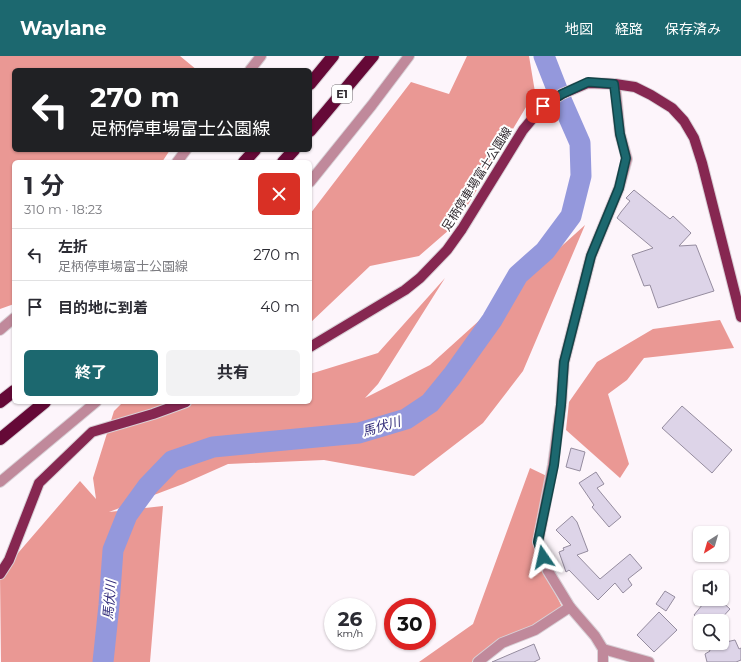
<!DOCTYPE html>
<html lang="ja">
<meta charset="utf-8">
<style>
:root{--surface:#fff;--page:#f2f2f3;--text:#2b2b33;--muted:#7c7c81;--line:#e1e1e2;--accent:#1c686f}
body{margin:0;font-family:Montserrat,"Noto Sans JP",sans-serif;background:var(--page);color:var(--text);height:100vh;display:flex;flex-direction:column;font-size:15px;white-space:nowrap}
*{box-sizing:border-box;margin:0}
p{font-size:13px;color:var(--muted)}
.icon{flex:none;width:22px;height:22px;fill:none;stroke:currentColor;stroke-width:2;stroke-linecap:round;stroke-linejoin:round}
.map{position:relative;flex:1;overflow:hidden}
.panel{position:absolute;left:12px;top:104px;width:300px;height:244px;display:flex;flex-direction:column;background:var(--surface);border-radius:6px;box-shadow:0 1px 3px #0004}
.panel>*{flex:none}
.banner{position:absolute;left:12px;top:12px;width:300px;height:84px;border-radius:6px;box-shadow:0 1px 3px #0004;background:#202124;color:#fff;overflow:hidden}
.needle{width:26px;rotate:217deg}
.controls{position:absolute;left:693px;top:470px;display:grid;gap:8px}
.controls a{display:grid;place-items:center;width:36px;height:36px;border-radius:6px;background:var(--surface);box-shadow:0 1px 3px #0004;font-size:20px}
.speed{position:absolute;left:324px;top:542px;display:flex;gap:8px;font-size:20px;font-weight:700;text-align:center}
.speed>*{display:grid;place-content:center;width:52px;height:52px;border-radius:50%;background:var(--surface);box-shadow:0 1px 3px #0004;line-height:1}
.speed small{font-size:10px;font-weight:400}
.speed .limit{border:6px solid #d22;background:#fff;color:#111}
.pin{position:absolute;display:grid;place-items:center;width:34px;height:34px;color:#fff;margin:-17px;border-radius:8px;box-shadow:0 2px 6px #0006}
.me{position:absolute;width:44px;margin:-22px;rotate:349deg;stroke-linejoin:round;filter:drop-shadow(0 0 3px #0008)}
.turn{display:flex;align-items:center;gap:14px;height:84px;padding:0 12px;font-size:18px}
.turn .icon{width:52px;height:52px;stroke-width:2.5}
.turn b{display:block;font-size:28px;line-height:34px}
.round{display:grid;place-items:center;flex:none;width:42px;height:42px;border-radius:6px;background:var(--page)}
.headline{display:flex;align-items:center;justify-content:space-between;height:68px;padding:0 12px}
h1{font-size:24px;font-weight:700;line-height:30px}
.button{display:flex;gap:8px;margin-top:auto;padding:8px 12px}
.button a{flex:1;height:46px;border-radius:6px;background:var(--accent);color:#fff;font-size:16px;font-weight:700;line-height:46px;text-align:center}
.button a+a{background:var(--page);color:var(--text)}
ul{padding:0;list-style:none}
li{display:flex;align-items:center;gap:12px;height:52px;padding:0 12px;border-top:1px solid var(--line)}
li div{flex:1}
li b{display:block;font-size:15px}
li em{font-style:normal}
header{display:flex;align-items:center;gap:24px;box-sizing:border-box;height:56px;padding:0 20px;background:var(--accent);color:#fff}
header strong{font-size:19px}
nav{display:flex;gap:22px;margin-inline-start:auto;font-size:14px}
.map>svg:first-child{display:block}
.forest{fill:#ea9894}
.lines{fill:none;stroke-linecap:round;stroke-linejoin:round}
.river{stroke:#9498dc;stroke-width:21}
.building{fill:#ddd4e8;stroke:#958c9f}
.minor-casing{stroke:#d8d0d6;stroke-width:12}
.major-casing{stroke:#d8d0d6;stroke-width:12}
.highway-casing{stroke:#d8d0d6;stroke-width:14}
.minor{stroke:#c0899b;stroke-width:10}
.major{stroke:#862751;stroke-width:10}
.highway{stroke:#650937;stroke-width:12}
.route-casing{stroke:#124448;stroke-width:10}
.route{stroke:#1c686f;stroke-width:7}
.labels{text-anchor:middle;stroke-width:4;stroke-linejoin:round;paint-order:stroke}
.shield{fill:#fff;stroke:#6f6a6e;stroke-width:1}
.shield-label{font-size:11px;font-weight:bold;fill:#312a30}
.street-label{font-size:12px;fill:#312a30;stroke:#fff}
.water-label{font-size:13px;font-style:italic;fill:#312b7a;stroke:#fff}
</style>
<header>
<strong>Waylane</strong>
<nav><a>地図</a><a>経路</a><a>保存済み</a></nav>
</header>
<div class="map">
<svg width="741" height="606" viewBox="0 0 741 606">
<rect width="100%" height="100%" fill="#fdf5fb"/>
<g class="forest">
<polygon points="0,0 180,0 197,14 14,14 14,94 170,94 162,106 14,106 14,248 0,253"/>
<polygon points="467,0 529,0 535,36 457,167 419,200 370,210 310,267 310,158 411,26 449,38"/>
<polygon points="585,169 523,315 483,367 414,420 324,404 228,408 183,428 109,456 163,450 150,606 1,606 0,518 80,425 96,443 93,422 114,355 123,346 310,346 310,318 378,297 445,222 378,328 365,342 430,309"/>
<polygon points="720,264 734,292 644,302 627,324 608,338 629,408 620,422 566,374 569,346 597,306 653,273"/>
<polygon points="530,412 551,422 538,502 564,555 481,606 419,606 473,568"/>
</g>
<g class="lines">
<polyline class="river" points="103,606 109,549 113,494 127,459 148,430 172,405 213,391 359,377 406,363 430,347 452,320 492,264 518,219 545,195 571,160 581,120 580,87 562,46 544,0"/>
</g>
<g class="building">
<polygon points="634,134 670,163 673,160 691,177 679,190 696,189 714,235 658,252 650,229 644,230 632,199 653,192 617,162 621,156 630,145 626,142"/>
<polygon points="682,350 732,394 712,417 662,372"/>
<polygon points="571,392 585,396 580,415 566,411"/>
<polygon points="596,416 604,428 597,432 621,461 609,471 592,451 594,449 579,427"/>
<polygon points="572,460 577,466 588,495 577,499 600,523 630,498 642,512 628,523 632,529 623,537 615,527 598,544 569,514 566,516 559,496 564,494 563,492 571,489 556,474"/>
<polygon points="665,535 675,541 666,555 656,548"/>
<polygon points="707,543 719,543 730,553 719,565 701,565 694,559"/>
<polygon points="659,556 677,574 654,596 637,579"/>
<polygon points="735,584 739,593 741,592 741,604 736,606 707,606 705,598 710,595 708,590"/>
<polygon points="534,588 540,603 534,606 492,606"/>
</g>
<g class="lines">
<defs>
<g id="minor">
<polyline points="250,14 261,0"/>
<polyline points="177,106 186,94"/>
<polyline points="310,126 372,49 409,0"/>
<polyline points="0,274 14,262"/>
<polyline points="0,426 96,346"/>
<polyline points="603,593 649,606"/>
<polyline points="478,606 502,587 535,574 570,551"/>
<polyline points="603,606 603,593 595,580 570,551 548,515 538,486 553,409 561,349 564,306 591,200 619,132 627,103 620,78 615,28"/>
</g>
<g id="major">
<polyline points="310,291 405,234 420,222 447,194 462,173 523,74 543,50 562,38 588,27 615,28 635,31 651,39 672,52 684,65 694,82 702,107 741,261"/>
<polyline points="0,518 9,504 39,427 92,376 153,358 186,346"/>
</g>
<g id="highway">
<polyline points="310,28 333,0"/>
<polyline points="310,75 373,0"/>
<polyline points="244,106 255,94"/>
<polyline points="283,106 294,94"/>
<polyline points="0,346 14,335"/>
<polyline points="0,383 45,346"/>
</g>
</defs>
<use href="#minor" class="minor-casing"/>
<use href="#major" class="major-casing"/>
<use href="#highway" class="highway-casing"/>
<use href="#minor" class="minor"/>
<use href="#major" class="major"/>
<use href="#highway" class="highway"/>
</g>
<g class="lines">
<defs>
<polyline id="route" points="543,501 538,486 554,409 561,349 564,306 591,200 619,132 626,102 620,78 614,28 588,26 562,38 543,50"/>
</defs>
<use href="#route" class="route-casing"/>
<use href="#route" class="route"/>
</g>
<g class="labels">
<rect class="shield" x="332" y="29" width="20" height="18" rx="3"/>
<g class="shield-label">
<text x="342" y="42">E1</text>
</g>
<g class="street-label">
<text transform="translate(477 123) rotate(-58)" y="4">足柄停車場富士公園線</text>
</g>
<g class="water-label">
<text transform="translate(381 370) rotate(-16)" y="5">馬伏川</text>
<text transform="translate(109 544) rotate(-85)" y="5">馬伏川</text>
</g>
</g>
</svg>
<div class="controls">
<a><svg class="needle" viewBox="-14 -14 28 28"><path d="M0-13l5 13h-10z" fill="#e53935"/><path d="M0 13l5-13h-10z" fill="#7c7c81"/></svg></a>
<a><svg class="icon" aria-label="sound" viewBox="0 0 24 24"><path d="M4 9h4l5-4v14l-5-4H4zM17 9q2 3 0 6"/></svg></a>
<a><svg class="icon" aria-label="search" viewBox="0 0 24 24"><circle cx="10" cy="10" r="6"/><path d="M15 15l6 6"/></svg></a>
</div>
<div class="speed"><div>26<small>km/h</small></div><div class="limit">30</div></div>
<div class="pin" style="left:543px;top:50px;background:#d93025"><svg class="icon" aria-label="arrive" viewBox="0 0 24 24"><path d="M6 21V4h12l-3 4 3 4H6"/></svg></div>
<svg class="me" style="left:543px;top:501px" viewBox="-20 -20 40 40"><path d="M0-17L14 15 0 8-14 15z" fill="#1c686f" stroke="#fff" stroke-width="4"/></svg>
<div class="banner">
<div class="turn"><svg class="icon" aria-label="left" viewBox="0 0 24 24"><path d="M17 20v-9H6M10 6l-5 5 5 5"/></svg><div><b>270 m</b>足柄停車場富士公園線</div></div>
</div>
<section class="panel">
<div class="headline"><div><h1>1 分</h1><p>310 m · 18:23</p></div><a class="round" style="background:#d93025;color:#fff"><svg class="icon" aria-label="close" viewBox="0 0 24 24"><path d="M6 6l12 12M18 6L6 18"/></svg></a></div>
<ul>
<li><svg class="icon" aria-label="left" viewBox="0 0 24 24"><path d="M17 20v-9H6M10 6l-5 5 5 5"/></svg><div><b>左折</b><p>足柄停車場富士公園線</p></div><em>270 m</em></li>
<li><svg class="icon" aria-label="arrive" viewBox="0 0 24 24"><path d="M6 21V4h12l-3 4 3 4H6"/></svg><div><b>目的地に到着</b></div><em>40 m</em></li>
</ul>
<div class="button"><a>終了</a><a>共有</a></div>
</section>
</div>
